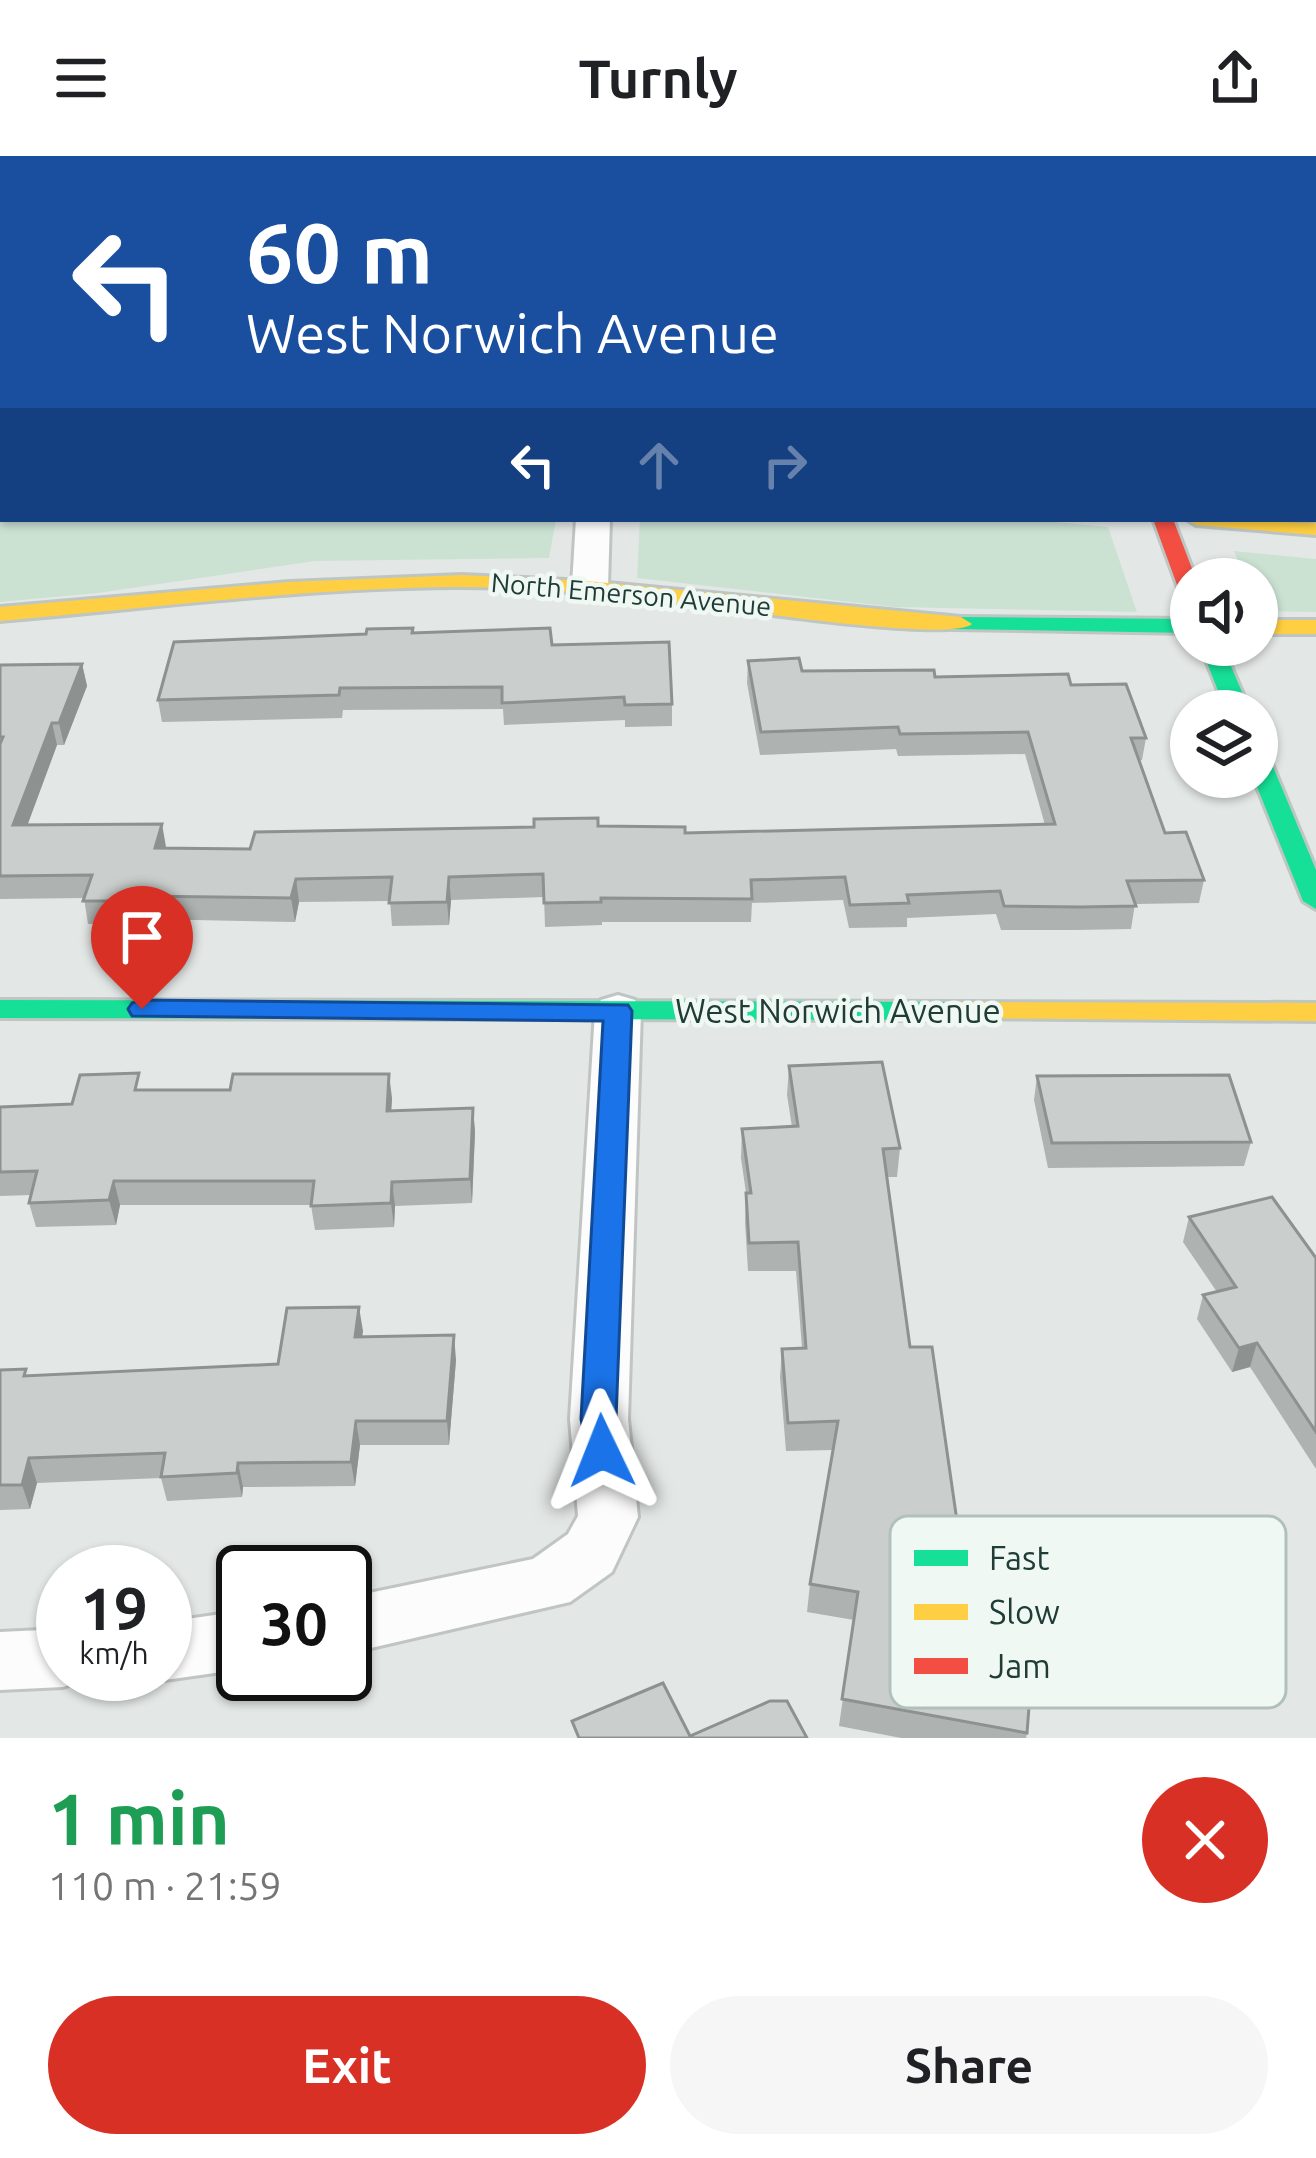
<!DOCTYPE html>
<meta charset="utf-8">
<style>
:root{--surface:#fff;--page:#f6f6f6;--text:#202124;--muted:#757577;--accent:#d93025}
body{margin:0;font-family:Ubuntu,sans-serif;background:var(--page);color:var(--text);height:100vh;display:flex;flex-direction:column;font-size:45px;white-space:nowrap}
*{box-sizing:border-box;margin:0}
p{font-size:39px;color:var(--muted)}
.icon{flex:none;width:66px;height:66px;fill:none;stroke:currentColor;stroke-width:2;stroke-linecap:round;stroke-linejoin:round}
.map{position:relative;height:1582px;overflow:hidden}
.drawer{display:flex;flex-direction:column;background:var(--surface);flex:1}
.drawer>*{flex:none}
.guide{position:absolute;left:0px;top:0px;width:1317px;height:366px;box-shadow:0 3px 9px #0004;background:#1a4fa0;color:#fff;overflow:hidden}
.buttons{position:absolute;left:1170px;top:402px;display:grid;gap:24px}
.buttons a{display:grid;place-items:center;width:108px;height:108px;border-radius:50%;background:var(--surface);box-shadow:0 3px 9px #0004;font-size:60px}
.speed{position:absolute;left:36px;top:1389px;display:flex;gap:24px;font-size:60px;font-weight:700;text-align:center}
.speed>*{display:grid;place-content:center;width:156px;height:156px;border-radius:50%;background:var(--surface);box-shadow:0 3px 9px #0004;line-height:1}
.speed small{font-size:30px;font-weight:400}
.speed .limit{border:6px solid #111;border-radius:18px;background:#fff;color:#111}
.pin{position:absolute;display:grid;place-items:center;width:102px;height:102px;color:#fff;margin:-123px -51px;border-radius:50% 50% 50% 0;rotate:-45deg;box-shadow:0 0 12px #0007}
.pin .icon{rotate:45deg}
.me{position:absolute;width:132px;margin:-66px;rotate:358deg;stroke-linejoin:round;filter:drop-shadow(0 0 9px #0008)}
.turn{display:flex;align-items:center;gap:42px;height:252px;padding:0 48px;font-size:54px}
.turn .icon{width:156px;height:156px;stroke-width:2.5}
.turn b{display:block;font-size:84px;line-height:102px}
.lanes{display:flex;align-items:center;height:114px;padding:0 48px;background:#0003;justify-content:center;gap:60px;direction:ltr}
.lanes .off{opacity:.35}
.round{display:grid;place-items:center;flex:none;width:126px;height:126px;border-radius:63px;background:var(--page)}
.headline{display:flex;align-items:center;justify-content:space-between;height:204px;padding:0 48px}
h1{font-size:72px;font-weight:700;line-height:90px;color:#1e9e55}
.cta{display:flex;gap:24px;margin-top:auto;padding:24px 48px}
.cta a{flex:1;height:138px;border-radius:72px;background:var(--accent);color:#fff;font-size:48px;font-weight:700;line-height:138px;text-align:center}
.cta a+a{background:var(--page);color:var(--text)}
header{display:flex;justify-content:space-between;align-items:center;height:156px;padding:0 48px;background:var(--surface);font-size:54px;font-weight:700}
.map>svg:first-child{display:block}
.green{fill:#cbe2d3}
.lines{fill:none;stroke-linecap:round;stroke-linejoin:round}
.street-casing{stroke:#c0c5c3;stroke-width:6}
.fast-casing{stroke:#bec6c3;stroke-width:6}
.slow-casing{stroke:#bec6c3;stroke-width:6}
.jam-casing{stroke:#bec6c3;stroke-width:6}
.street{fill:#fbfcfb;fill-rule:evenodd}
.fast{fill:#16e098;fill-rule:evenodd}
.slow{fill:#ffcf43;fill-rule:evenodd}
.jam{fill:#f24e42;fill-rule:evenodd}
.wall{fill:#aeb2b0}
.shaded-wall{fill:#8d9190}
.building{fill:#cacfcd;stroke:#8d9190;stroke-width:3}
.route{fill:#1a73e8;stroke:#114b97;stroke-width:3}
.labels{text-anchor:middle;stroke-width:9;stroke-linejoin:round;paint-order:stroke}
.far-street-label{font-size:27px;fill:#203c36;stroke:#f0f8f4}
.street-label{font-size:33px;fill:#203c36;stroke:#f0f8f4}
.key{fill:#f0f8f4;stroke:#b2c0bb;stroke-width:3}
.key-label{font-size:33px;fill:#203c36}
</style>
<header><svg class="icon" aria-label="menu" viewBox="0 0 24 24"><path d="M4 6h16M4 12h16M4 18h16"/></svg>Turnly<svg class="icon" aria-label="share" viewBox="0 0 24 24"><path d="M12 15V3M7 8l5-5 5 5M5 13v7h14v-7"/></svg></header>
<div class="map">
<svg width="1316" height="1582" viewBox="0 0 1316 1582">
<rect width="100%" height="100%" fill="#e3e8e6"/>
<g class="green">
<polygon points="0,361 3,363 556,363 549,402 315,405 98,437 0,446"/>
<polygon points="640,363 1022,363 1108,371 1137,456 894,451 637,422"/>
<polygon points="1234,395 1316,403 1316,456 1260,455 1257,423 1246,423"/>
</g>
<g class="lines">
<defs>
<g id="street">
<polygon points="318,0 343,0 345,3 320,3"/>
<polygon points="708,0 734,0 736,3 710,3"/>
<rect x="0" y="140" width="3" height="21"/>
<rect x="1314" y="235" width="2" height="19"/>
<polygon points="576,363 610,363 608,430 603,438 577,438 572,430"/>
<polygon points="618,839 635,844 641,855 628,1263 638,1361 612,1416 570,1446 345,1498 345,1442 533,1403 568,1378 578,1360 570,1263 595,855 601,844"/>
<polygon points="243,1455 243,1513 165,1524 149,1518 165,1518 165,1466"/>
<polygon points="63,1473 63,1518 88,1518 86,1523 63,1531 0,1534 0,1476"/>
</g>
<g id="fast">
<polygon points="961,461 1191,463 1191,477 953,473 953,463"/>
<polygon points="1200,489 1222,489 1250,555 1226,555"/>
<polygon points="1257,594 1269,601 1316,714 1316,753 1303,745 1253,621 1257,621"/>
<polygon points="0,844 959,846 973,855 959,864 0,862"/>
</g>
<g id="slow">
<rect x="0" y="342" width="3" height="12"/>
<polygon points="1186,363 1316,367 1316,379 1196,369"/>
<path d="M462 419 587 425 961 461 972 468C952 485 766 458 729 453 638 442 547 431 456 431 303 432 152 452 0 465V451L289 426Z"/>
<rect x="1257" y="464" width="59" height="14"/>
<polygon points="959,846 1316,847 1316,865 949,862 945,855"/>
</g>
<polygon id="jam" points="1153,363 1173,363 1196,423 1191,423 1191,443 1180,437"/>
</defs>
<use href="#street" class="street-casing"/>
<use href="#fast" class="fast-casing"/>
<use href="#slow" class="slow-casing"/>
<use href="#jam" class="jam-casing"/>
<use href="#street" class="street"/>
<use href="#fast" class="fast"/>
<use href="#slow" class="slow"/>
<use href="#jam" class="jam"/>
</g>
<g class="wall">
<polygon points="396,0 667,0 671,3 399,3"/>
<polygon points="793,0 1316,0 1316,195 1314,194 1314,3 797,3"/>
<polygon points="414,477 552,489 672,548 672,570 625,571 625,564 504,569 503,553 343,554 342,562 162,566 158,544"/>
<polygon points="748,505 802,515 1071,529 1146,582 1142,604 1139,605 1165,677 1204,724 1199,747 1135,748 1131,773 1076,774 1001,774 996,758 907,762 907,771 849,772 843,744 752,747 751,766 602,766 602,769 545,771 544,741 451,744 449,769 392,770 390,745 299,746 295,766 145,763 144,768 88,768 84,742 0,743 0,509 82,508 87,530 64,589 57,589 27,669 166,692 250,693 598,670 685,677 1045,669 1025,598 898,600 896,593 760,599 747,527"/>
<polygon points="789,910 900,992 897,1021 887,1021 910,1191 961,1393 1027,1577 1026,1582 901,1582 839,1570 854,1464 807,1456 810,1428 833,1294 786,1295 780,1221 782,1193 802,1192 796,1115 748,1115 745,1066 746,1037 741,1002 742,973 792,971 787,939"/>
<polygon points="1037,920 1251,986 1244,1010 1048,1012 1034,944"/>
<polygon points="143,934 392,942 391,955 473,952 475,976 472,1047 395,1050 394,1071 315,1074 311,1049 120,1049 116,1069 36,1071 29,1047 31,1039 0,1040 0,951 72,948"/>
<polygon points="1189,1061 1316,1102 1316,1313 1250,1211 1232,1216 1197,1163 1203,1139 1217,1136 1183,1086"/>
<polygon points="359,1151 362,1181 456,1204 449,1289 360,1289 355,1330 243,1331 242,1341 167,1345 161,1322 37,1327 30,1353 0,1354 0,1214 29,1220 278,1208"/>
</g>
<g class="shaded-wall">
<polygon points="82,508 87,530 64,589 59,567"/>
<polygon points="52,567 57,589 19,692 13,669"/>
<polygon points="162,668 166,691 155,692"/>
<polygon points="449,721 451,744 449,769 447,746"/>
<polygon points="296,723 299,746 295,766 291,742"/>
<polygon points="140,740 145,763 144,768 139,745"/>
<polygon points="389,918 392,942 390,979 387,955"/>
<polygon points="473,952 475,976 472,1047 470,1023"/>
<polygon points="114,1025 120,1049 116,1069 109,1044"/>
<polygon points="392,1026 395,1050 394,1071 391,1047"/>
<polygon points="359,1151 363,1175 359,1206 355,1181"/>
<polygon points="454,1179 456,1204 449,1289 447,1265"/>
<polygon points="1257,1187 1250,1211 1232,1216 1239,1192"/>
<polygon points="356,1265 360,1289 355,1330 351,1306"/>
<polygon points="29,1302 37,1327 30,1353 22,1329"/>
<polygon points="238,1307 243,1331 242,1341 237,1317"/>
</g>
<g class="building">
<polygon points="0,0 75,0 77,3 3,3 3,13 0,9"/>
<polygon points="145,0 256,0 259,3 148,3"/>
<polygon points="416,0 667,0 671,3 419,3"/>
<polygon points="819,0 1316,0 1316,174 1314,173 1314,3 823,3"/>
<polygon points="413,472 412,477 550,472 552,489 669,486 672,548 625,549 624,541 502,547 502,531 340,532 339,539 158,544 174,486 366,478 367,473"/>
<polygon points="799,502 802,515 934,514 935,521 1068,518 1071,529 1126,528 1146,582 1131,582 1165,677 1186,676 1204,724 1127,725 1136,750 1080,751 1004,750 1000,735 907,739 909,747 850,749 845,721 751,724 752,743 601,742 601,746 544,747 543,718 449,721 447,746 389,747 392,721 296,723 291,742 140,740 139,745 83,745 92,719 0,720 0,588 3,581 0,581 0,509 82,508 59,567 52,567 13,669 162,668 155,692 250,693 255,676 534,671 534,663 598,662 598,670 685,671 685,677 1055,668 1028,576 900,578 898,571 761,576 748,505"/>
<polygon points="882,906 900,992 883,993 910,1191 932,1191 961,1393 1040,1407 1027,1577 842,1543 858,1436 810,1428 838,1265 788,1267 782,1193 806,1192 798,1086 749,1087 746,1037 751,1037 742,973 798,970 789,910"/>
<polygon points="139,917 135,934 230,934 233,918 389,918 387,955 473,952 470,1023 392,1026 391,1047 311,1050 314,1025 114,1025 109,1044 29,1047 37,1015 0,1016 0,951 72,948 80,919"/>
<polygon points="1229,919 1251,986 1052,987 1037,920"/>
<polygon points="1272,1041 1316,1102 1316,1276 1257,1187 1239,1192 1203,1139 1236,1131 1189,1061"/>
<polygon points="359,1151 355,1181 454,1179 447,1265 356,1265 351,1306 238,1307 237,1317 161,1321 165,1297 29,1302 22,1329 0,1329 0,1214 26,1213 24,1220 278,1208 287,1152"/>
<polygon points="663,1527 690,1580 770,1545 787,1545 807,1582 579,1582 572,1565"/>
</g>
<polygon class="route" points="142,844 628,849 632,855 616,1263 619,1295 614,1306 602,1310 589,1306 581,1263 603,865 132,860 128,853 132,847"/>
<g class="labels">
<g class="far-street-label">
<text transform="translate(631 439) rotate(5)" y="9">North Emerson Avenue</text>
</g>
<g class="street-label">
<text x="838" y="867">West Norwich Avenue</text>
</g>
</g>
<rect x="890" y="1360" width="396" height="192" rx="18" class="key"/>
<rect x="914" y="1394" width="54" height="16" fill="#16e098"/>
<rect x="914" y="1448" width="54" height="16" fill="#ffcf43"/>
<rect x="914" y="1502" width="54" height="16" fill="#f24e42"/>
<g class="key-label">
<text x="989" y="1414">Fast</text>
<text x="989" y="1468">Slow</text>
<text x="989" y="1522">Jam</text>
</g>
</svg>
<div class="buttons">
<a><svg class="icon" aria-label="sound" viewBox="0 0 24 24"><path d="M4 9h4l5-4v14l-5-4H4zM17 9q2 3 0 6"/></svg></a>
<a><svg class="icon" aria-label="layers" viewBox="0 0 24 24"><path d="M12 4l9 5-9 5-9-5zM3 14l9 5 9-5"/></svg></a>
</div>
<div class="speed"><div>19<small>km/h</small></div><div class="limit">30</div></div>
<div class="pin" style="left:142px;top:853px;background:#d93025"><svg class="icon" aria-label="arrive" viewBox="0 0 24 24"><path d="M6 21V4h12l-3 4 3 4H6"/></svg></div>
<svg class="me" style="left:602px;top:1295px" viewBox="-20 -20 40 40"><path d="M0-17L14 15 0 8-14 15z" fill="#1a73e8" stroke="#fff" stroke-width="4"/></svg>
<div class="guide">
<div class="turn"><svg class="icon" aria-label="left" viewBox="0 0 24 24"><path d="M17 20v-9H6M10 6l-5 5 5 5"/></svg><div><b>60 m</b>West Norwich Avenue</div></div>
<div class="lanes"><svg class="icon" aria-label="left" viewBox="0 0 24 24"><path d="M17 20v-9H6M10 6l-5 5 5 5"/></svg><svg class="icon off" aria-label="ahead" viewBox="0 0 24 24"><path d="M12 20V5M6 11l6-6 6 6"/></svg><svg class="icon off" aria-label="right" viewBox="0 0 24 24"><path d="M7 20v-9h11M14 6l5 5-5 5"/></svg></div>
</div>
</div>
<section class="drawer">
<div class="headline"><div><h1>1 min</h1><p>110 m · 21:59</p></div><a class="round" style="background:#d93025;color:#fff"><svg class="icon" aria-label="close" viewBox="0 0 24 24"><path d="M6 6l12 12M18 6L6 18"/></svg></a></div>
<div class="cta"><a>Exit</a><a>Share</a></div>
</section>
